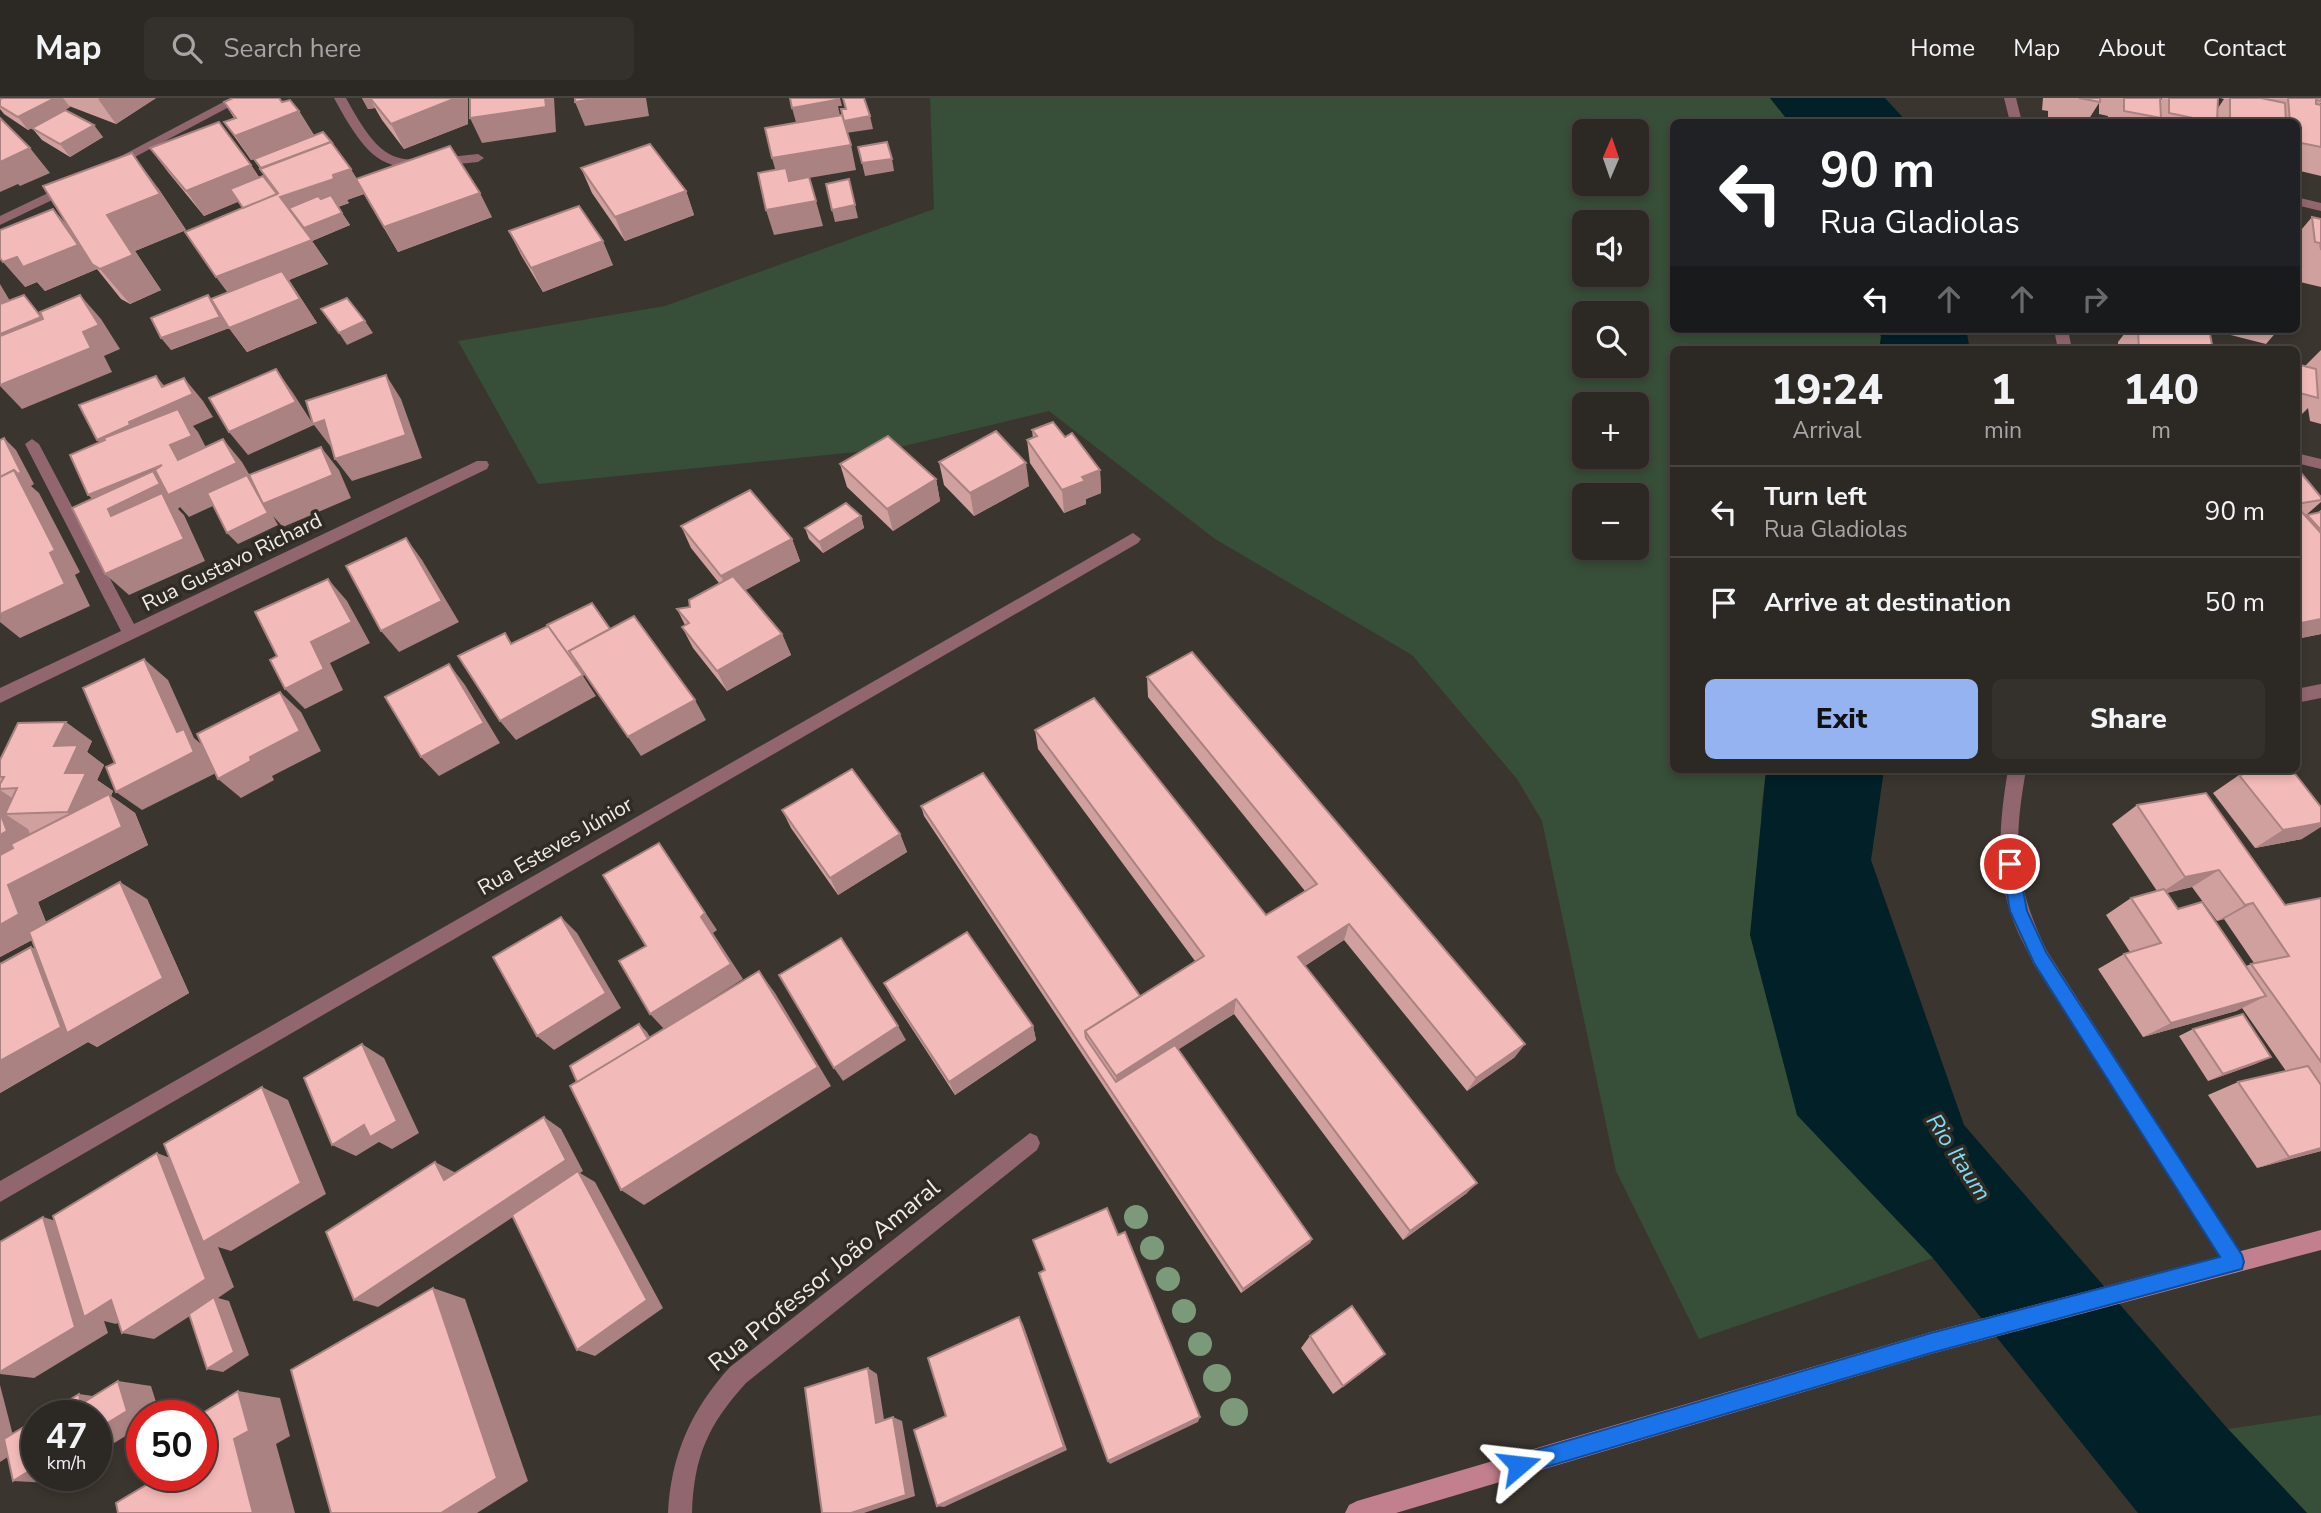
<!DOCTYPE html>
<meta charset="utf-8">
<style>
:root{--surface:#2c2823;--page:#34302b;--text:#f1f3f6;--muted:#a6a6a6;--line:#484441;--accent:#95b2f1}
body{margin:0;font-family:"Nunito Sans",sans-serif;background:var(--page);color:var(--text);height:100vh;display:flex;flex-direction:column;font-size:26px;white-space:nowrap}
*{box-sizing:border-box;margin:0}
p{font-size:23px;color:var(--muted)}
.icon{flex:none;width:38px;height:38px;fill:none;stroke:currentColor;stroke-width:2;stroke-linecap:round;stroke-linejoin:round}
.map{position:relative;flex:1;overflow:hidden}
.panel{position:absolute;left:1670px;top:248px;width:630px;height:427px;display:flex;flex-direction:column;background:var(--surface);border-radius:10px;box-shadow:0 4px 10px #0003,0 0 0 2px var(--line)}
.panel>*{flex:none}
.hud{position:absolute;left:1670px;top:21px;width:630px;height:214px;border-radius:10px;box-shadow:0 4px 10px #0003,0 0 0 2px var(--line);background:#202124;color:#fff;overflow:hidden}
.needle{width:46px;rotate:2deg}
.fabs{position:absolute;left:1572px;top:21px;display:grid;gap:14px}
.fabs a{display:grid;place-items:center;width:77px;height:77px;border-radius:10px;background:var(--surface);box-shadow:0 4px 10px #0003,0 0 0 2px var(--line);font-size:35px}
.speed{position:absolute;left:21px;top:1302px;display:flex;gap:14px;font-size:35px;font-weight:700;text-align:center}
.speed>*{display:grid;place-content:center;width:91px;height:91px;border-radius:50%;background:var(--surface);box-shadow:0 4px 10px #0003,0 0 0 2px var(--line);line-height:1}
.speed small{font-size:18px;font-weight:400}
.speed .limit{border:10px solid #d22;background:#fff;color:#111}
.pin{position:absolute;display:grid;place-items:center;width:60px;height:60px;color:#fff;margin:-30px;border:4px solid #fff;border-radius:50%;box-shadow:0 2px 7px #0007}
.me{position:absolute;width:77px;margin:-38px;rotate:73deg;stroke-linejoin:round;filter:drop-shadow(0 0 5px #0008)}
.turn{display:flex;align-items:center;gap:24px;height:147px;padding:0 35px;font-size:32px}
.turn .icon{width:91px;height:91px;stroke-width:2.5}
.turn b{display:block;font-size:49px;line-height:60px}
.lanes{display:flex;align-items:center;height:66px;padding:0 35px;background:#0003;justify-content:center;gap:35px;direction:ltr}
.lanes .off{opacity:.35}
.eta{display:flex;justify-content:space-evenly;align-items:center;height:119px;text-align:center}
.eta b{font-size:42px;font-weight:800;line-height:49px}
.cta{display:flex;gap:14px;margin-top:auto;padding:14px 35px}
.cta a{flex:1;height:80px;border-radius:10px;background:var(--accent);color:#111;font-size:28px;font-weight:800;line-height:80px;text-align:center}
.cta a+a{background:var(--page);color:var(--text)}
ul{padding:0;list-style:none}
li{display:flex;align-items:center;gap:21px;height:91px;padding:0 35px;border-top:2px solid var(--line)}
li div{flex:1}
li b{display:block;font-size:26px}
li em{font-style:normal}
header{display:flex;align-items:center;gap:42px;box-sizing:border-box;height:98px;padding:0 35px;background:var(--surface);border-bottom:2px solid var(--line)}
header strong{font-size:33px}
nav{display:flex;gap:38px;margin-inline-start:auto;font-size:24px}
.search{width:490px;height:63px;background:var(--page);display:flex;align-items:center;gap:18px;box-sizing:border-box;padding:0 24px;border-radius:10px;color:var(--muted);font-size:26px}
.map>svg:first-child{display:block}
.green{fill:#374e38;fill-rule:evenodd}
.water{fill:#012027}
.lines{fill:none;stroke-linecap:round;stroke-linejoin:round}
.street{fill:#91666e;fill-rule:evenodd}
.secondary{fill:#c27f8d;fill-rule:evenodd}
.tree{fill:#7c9a79}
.wall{fill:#d0a09e;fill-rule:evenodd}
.shaded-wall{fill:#a98281}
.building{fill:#f2bab8;stroke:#a98281;stroke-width:2}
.route{fill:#1a73e8;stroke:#114b97;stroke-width:2}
.labels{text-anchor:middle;stroke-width:7;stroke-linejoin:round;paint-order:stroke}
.street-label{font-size:21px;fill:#f0ece8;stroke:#312b25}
.water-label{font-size:23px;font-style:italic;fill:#80ddf6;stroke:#312b25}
.near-street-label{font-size:24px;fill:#f0ece8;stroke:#312b25}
</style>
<header>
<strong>Map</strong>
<div class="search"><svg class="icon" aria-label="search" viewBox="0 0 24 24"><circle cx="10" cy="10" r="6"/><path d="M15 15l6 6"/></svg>Search here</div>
<nav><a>Home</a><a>Map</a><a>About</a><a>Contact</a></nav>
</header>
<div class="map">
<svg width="2321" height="1415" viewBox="0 0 2321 1415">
<rect width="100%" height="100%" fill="#3b352f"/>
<g class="green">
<path d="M930 0H1770L1789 24H1673V231H1879L1881 239 1879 252H1673V672H1766L1761 713 1797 1017 1933 1160 1699 1241 1616 1073 1542 723 1517 681 1412 557 1215 441 1049 313 896 350 538 386 458 243 665 208 934 111ZM1584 33H1636V86H1584ZM1584 124H1636V177H1584ZM1584 215H1636V268H1584ZM1584 306H1636V359H1584ZM1584 397H1636V450H1584Z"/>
<polygon points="2321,1317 2321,1415 2307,1415 2228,1331"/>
</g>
<g class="water">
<polygon points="1770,0 1885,0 1907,24 1789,24"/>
<polygon points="1879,231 1966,231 1970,252 1879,252 1881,239"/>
<polygon points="1766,672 1884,672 1871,762 1964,1027 2228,1331 2307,1415 2138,1415 1933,1160 1797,1017 1750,837"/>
</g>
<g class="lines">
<g class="street">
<polygon points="231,0 246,0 116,69 112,70 106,66"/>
<path d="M334 0H346C387 76 399 64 478 56L484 60 478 64C392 73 378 82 334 0Z"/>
<polygon points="2004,0 2016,0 2022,24 2010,24"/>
<polygon points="69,85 73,86 73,92 0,127 0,118"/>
<polygon points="2296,99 2321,105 2321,113 2296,107"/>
<polygon points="2054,231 2068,231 2072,252 2058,252"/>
<polygon points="32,341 39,346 134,526 477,363 487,363 489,367 487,371 0,605 0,590 121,533 25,346"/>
<polygon points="2296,355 2321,361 2321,371 2296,365"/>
<polygon points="1133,435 1141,441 1138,445 0,1104 0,1083"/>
<polygon points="2321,586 2321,600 2296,605 2296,591"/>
<path d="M2008 672H2026C2013 745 2014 786 2047 853L2242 1157 2246 1164 2242 1171 2235 1175 2228 1171 2033 865C2026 849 2016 833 2011 816 1995 770 2000 719 2008 672Z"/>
<path d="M1030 1035 1037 1038 1040 1045 1037 1052 746 1285C708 1327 694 1358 692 1415H668C671 1357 691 1312 730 1269Z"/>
</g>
<polygon class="secondary" points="2321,1132 2321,1152 1931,1256 1396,1415 1345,1415 1349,1407 1357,1403 1931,1234"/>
</g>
<g class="tree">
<circle cx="1136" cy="1119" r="12"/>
<circle cx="1152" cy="1150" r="12"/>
<circle cx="1168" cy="1181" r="12"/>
<circle cx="1184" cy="1213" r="12"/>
<circle cx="1200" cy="1246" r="12"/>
<circle cx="1217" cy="1280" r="14"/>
<circle cx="1234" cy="1314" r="14"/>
</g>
<g class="wall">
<polygon points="3,0 156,0 116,26 69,8 70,9 65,12 103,39 70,59 42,42 32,30 59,15 28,32 4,16 0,11 0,1"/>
<polygon points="362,0 468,0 468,26 404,51 382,22 375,10 368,11"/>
<polygon points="2043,0 2160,0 2160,3 2162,0 2218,0 2218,10 2224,1 2220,0 2321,0 2321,5 2320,6 2321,7 2321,78 2296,72 2296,24 2107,24 2108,18 2099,16 2099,5 2087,24 2063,24 2048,21 2048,13 2042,12"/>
<polygon points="224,4 282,4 299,13 314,37 333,46 357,81 492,119 398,154 364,96 347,102 349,105 338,109 350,127 312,143 328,166 289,182 317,225 247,254 229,230 171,252 208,197 212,202 228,194 243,110 239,103 204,118 168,74 150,50 251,67 259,79 269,85 254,61 251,62 224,24 234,20"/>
<polygon points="581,70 686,93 694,117 625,143 592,95"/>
<polygon points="158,90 186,132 135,153 161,192 130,206 121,201 97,171 45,193 37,184 25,189 53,111 69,130"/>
<polygon points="2312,119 2321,121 2321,189 2300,184 2298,169 2296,169 2296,138"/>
<polygon points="509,133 613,167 543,194 521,157"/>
<polygon points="2128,231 2187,231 2213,252 2118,252 2118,244"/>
<polygon points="2207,231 2279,231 2266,246"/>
<polygon points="2321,252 2321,326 2310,323 2308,310 2296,322 2296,266 2305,268"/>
<polygon points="1032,332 1065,339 1100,372 1101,395 1086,401 1086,406 1064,415 1030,365 1027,342 1033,340"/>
<polygon points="939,364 1029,388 974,418 944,387"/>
<polygon points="840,366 936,381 940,403 893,433 847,389"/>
<polygon points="2296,369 2321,399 2321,404 2305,418 2317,415 2321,412 2321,536 2296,541"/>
<polygon points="861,418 864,430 823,455 809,441 805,430"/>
<polygon points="681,428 792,441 800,463 745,492 782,536 791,557 727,593 693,550 682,529 685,527 677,511 690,509 719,485 691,450"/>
<polygon points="1147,579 1515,959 1467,993 1344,842 1305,868 1467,1095 1403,1142 1234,916 1178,951 1312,1141 1310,1145 1241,1195 924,718 921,708 1140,898 1195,863 1038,651 1035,632 1266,817 1305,793 1148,599"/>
<polygon points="92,643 87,654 104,667 97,682 113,693 111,698 135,715 148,747 38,804 46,824 147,801 189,895 97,949 88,944 0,995 0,866 31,849 35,851 32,842 0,859 0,662"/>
<polygon points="2239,677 2302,741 2255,750 2213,695"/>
<path d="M2137 707 2285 807 2321 800V1053L2257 1070 2208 997 2238 984 2286 973 2242 910 2236 913 2143 939 2098 871 2124 856 2130 854 2106 817 2131 800 2157 793 2112 726ZM2192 789 2217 823 2224 821 2254 865 2246 868 2178 811 2167 795Z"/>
<polygon points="782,712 900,736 907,754 838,797 791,730"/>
<polygon points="884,885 1033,928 1036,942 955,997 892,900"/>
<polygon points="2193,931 2271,959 2255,966 2208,983 2179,938"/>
<polygon points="1310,1238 1372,1267 1333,1296 1301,1250"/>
</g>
<g class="shaded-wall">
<polygon points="55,0 63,0 70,9 28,32 18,19"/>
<polygon points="100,0 156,0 116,26 98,1"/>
<polygon points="362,0 370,0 375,10 368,11"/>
<polygon points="456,0 468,0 468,26 404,51 391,26"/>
<polygon points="545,0 554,0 556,34 482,45 470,20"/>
<polygon points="598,0 646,0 649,18 585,28 575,4"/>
<polygon points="835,0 840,0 842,8 838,8 842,27 799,35 792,10"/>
<polygon points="299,13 314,38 251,62 235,38"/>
<polygon points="870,18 873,31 846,35 844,23"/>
<polygon points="94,27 103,39 70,59 60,46"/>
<polygon points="851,47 856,72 779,85 772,60"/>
<polygon points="30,50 50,75 20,88 18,86 0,94 0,63"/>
<polygon points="132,55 158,90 186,132 135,153 161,192 130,206 100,171 107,117"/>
<polygon points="892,61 894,73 865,78 862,65"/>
<polygon points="251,67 267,92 204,118 186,93"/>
<polygon points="351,71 365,95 347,102 349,105 297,123 280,99"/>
<polygon points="686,93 694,117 625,143 615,119"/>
<polygon points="480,95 492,119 398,154 384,129"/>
<polygon points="816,103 823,128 774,137 766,112"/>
<polygon points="855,107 858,120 835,124 832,112"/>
<polygon points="53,111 74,135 98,171 92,166 97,171 45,193 37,184 25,189 3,164"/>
<polygon points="342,115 350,127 312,143 328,166 289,182 317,225 247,254 229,230 171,252 161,240 208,197 217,210 234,203 216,179 303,131"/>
<polygon points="603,143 613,167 543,194 531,170"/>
<polygon points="0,186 13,208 0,213"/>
<polygon points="24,197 52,231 0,238 0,236"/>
<polygon points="80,197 101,221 120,251 104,258 112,274 22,311 0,288 0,287 83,234"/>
<polygon points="365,223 373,235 347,247 339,235"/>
<polygon points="276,271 293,295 313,326 324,322 341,346 331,349 314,327 248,357 229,334"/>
<polygon points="386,277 401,301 422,360 352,383 335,361"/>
<polygon points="156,278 177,303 184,280 203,303 213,319 193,328 198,334 212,361 223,341 242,364 266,405 321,349 339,372 351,400 283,429 273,418 278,427 238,446 227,435 254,389 189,419 180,409 178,411 184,417 205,463 129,497 105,476 134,441 88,397 178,362 119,365 97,342 129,324 162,289"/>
<polygon points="4,340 16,352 34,386 31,388 39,395 80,474 75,477 90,508 20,540 0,524"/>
<polygon points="1026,365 1029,388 974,418 970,395"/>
<polygon points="1100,372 1101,395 1086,401 1086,406 1064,415 1062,392 1082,379"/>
<polygon points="936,381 940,403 893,433 887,411"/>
<polygon points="861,418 864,430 823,455 819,444"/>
<polygon points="406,440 422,462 459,524 399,554 381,533"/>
<polygon points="792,441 800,463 731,500 721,478"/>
<polygon points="328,481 347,503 370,545 330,565 343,592 305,611 285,591 311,544"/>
<polygon points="2321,521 2321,536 2296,541 2296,526"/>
<polygon points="782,536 791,557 727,593 717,573"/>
<polygon points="144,561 168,582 194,640 207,651 218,674 142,712 116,694 177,634"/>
<polygon points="576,563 583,574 583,578 596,598 516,642 500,623 576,569"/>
<polygon points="449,566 465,587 500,645 439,678 421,659"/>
<polygon points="280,594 301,614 321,653 272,678 274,682 241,700 218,681 250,659"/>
<polygon points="695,602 706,622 641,658 628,639"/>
<polygon points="66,624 92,643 87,654 104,667 97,682 113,693 111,698 135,715 148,747 38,804 49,833 0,859 0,827 8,787 96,732 68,714 65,675 54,648"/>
<polygon points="0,692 18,704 5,716 28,731 36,751 0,769"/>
<polygon points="2321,725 2321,729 2302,741 2255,750 2283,732"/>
<polygon points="900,736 907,754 838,797 830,780"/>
<polygon points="659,745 717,832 713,835 743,881 664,931 650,916 701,819"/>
<polygon points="2219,772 2192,789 2159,796 2185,779"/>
<polygon points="120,784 147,801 189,895 97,949 88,944 0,995 0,963 31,849 46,857"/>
<polygon points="2253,805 2224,821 2217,823 2245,807"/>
<polygon points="561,819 577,835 621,910 554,952 537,938"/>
<polygon points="1349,826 1344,842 1294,875 1298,859"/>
<polygon points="759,873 775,895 831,988 644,1107 621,1092"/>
<polygon points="2266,898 2236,913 2143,939 2171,925"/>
<polygon points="1236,901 1234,916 1117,991 1116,978"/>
<polygon points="639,926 647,934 664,963 594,1006"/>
<polygon points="898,928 906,942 843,983 834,970"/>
<polygon points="1033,928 1036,942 955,997 949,984"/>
<polygon points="362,946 384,960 419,1035 392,1051 379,1044 356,1058 332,1047"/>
<polygon points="1525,946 1515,959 1467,993 1476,980"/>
<polygon points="2271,959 2255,966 2208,983 2223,976"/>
<polygon points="262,989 288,1002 326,1096 231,1153 218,1149 234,1189 218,1200 229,1203 249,1257 223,1274 207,1271 215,1202 154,1241 122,1235 157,1055 186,1066"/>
<polygon points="544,1019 561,1031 583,1073 580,1075 595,1084 663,1210 595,1258 577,1252 579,1075 378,1209 354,1202"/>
<polygon points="2321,1050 2321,1053 2257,1070 2289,1059"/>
<polygon points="435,1064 456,1075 444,1082"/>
<polygon points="1477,1085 1467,1095 1403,1142 1410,1133"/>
<polygon points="43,1119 76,1129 111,1202 143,1209 116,1226 104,1223 108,1235 34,1280 0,1276"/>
<polygon points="1312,1141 1310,1145 1241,1195 1243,1191"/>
<polygon points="433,1190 465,1201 528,1383 477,1415 441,1415"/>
<polygon points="1019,1219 1023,1226 1067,1352 944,1409 937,1408"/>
<polygon points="1385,1256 1372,1267 1333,1296 1343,1288"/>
<polygon points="868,1270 877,1276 885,1328 876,1325"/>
<polygon points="118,1283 151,1288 160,1317 142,1318 142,1328 96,1356 96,1332"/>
<polygon points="0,1287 17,1353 0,1364"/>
<polygon points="238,1293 280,1300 290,1338 276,1346 295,1415 253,1415 234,1341"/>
<polygon points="79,1296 113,1301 81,1306"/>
<polygon points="893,1319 902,1323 915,1398 864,1415 851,1415"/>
<polygon points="1200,1319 1198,1324 1110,1366 1108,1363"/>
<polygon points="37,1368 37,1377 62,1377 50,1385 13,1383"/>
</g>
<g class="building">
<polygon points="3,0 55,0 18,19 0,8 0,1"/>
<polygon points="233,0 279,0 282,4 290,2 299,13 235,38 224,24 236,20 224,4"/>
<polygon points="370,0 456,0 391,26"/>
<polygon points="470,0 545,0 546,9 470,20"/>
<polygon points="575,0 598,0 575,4"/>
<polygon points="790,0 836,0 836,2 792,10"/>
<polygon points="843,0 864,0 870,18 844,23 841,11 846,11"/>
<polygon points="2079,0 2100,0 2100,4"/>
<polygon points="2124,0 2160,0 2161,20 2124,13"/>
<polygon points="2169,0 2218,0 2217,24 2212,24 2169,15"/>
<polygon points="2230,0 2261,0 2285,5 2286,24 2242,24 2230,22"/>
<polygon points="2288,0 2321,0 2321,3 2316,2 2316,6 2321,7 2321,49 2296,44 2296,24 2290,24"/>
<polygon points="65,12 94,27 60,46 32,30"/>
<polygon points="842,17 851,47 772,60 765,30"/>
<polygon points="0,20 30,50 0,64"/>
<polygon points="219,24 251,67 186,93 150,50"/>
<polygon points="323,34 333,46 331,44 261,70 254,61"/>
<polygon points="331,44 351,71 333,77 334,81 280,99 312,142 216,179 185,134 278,95 260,71"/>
<polygon points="887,44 892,61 862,65 858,49"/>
<polygon points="650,46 686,93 615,119 581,70"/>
<polygon points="450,48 480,95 384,129 356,81"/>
<polygon points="132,55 160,96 107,117 133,157 100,171 92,166 43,88"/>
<polygon points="786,70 789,83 809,79 816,103 766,112 758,75"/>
<polygon points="263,78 277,96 243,110 230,91"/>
<polygon points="849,81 855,107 832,112 826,86"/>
<polygon points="331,97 342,115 304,130 289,110 318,98 321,101"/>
<polygon points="579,108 603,143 531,170 509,133"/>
<polygon points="53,111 78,147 23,169 17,159 3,164 0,160 0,132"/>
<polygon points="2312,119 2321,121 2321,152 2320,145 2315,144"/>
<polygon points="282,173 300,201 229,230 211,201"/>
<polygon points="24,197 41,219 0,236 0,206"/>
<polygon points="80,197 99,227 83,234 91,250 0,287 0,238 43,221 40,214"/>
<polygon points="208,197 220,219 161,240 151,220"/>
<polygon points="347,200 365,223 339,235 321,211"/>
<polygon points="2138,231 2187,231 2210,236 2213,252 2139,252"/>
<polygon points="2296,266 2316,271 2318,300 2296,294"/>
<polygon points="276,271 296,304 229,334 209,300"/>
<polygon points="386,277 406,337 335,361 324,322 313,326 306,303"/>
<polygon points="156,278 162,289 184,280 193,296 129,324 130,327 97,342 79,307"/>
<polygon points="178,311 192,338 170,347 178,362 223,341 237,365 168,397 155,372 162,367 88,397 70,357 105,342 104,340"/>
<polygon points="1053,324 1065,339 1072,335 1100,372 1082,379 1085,383 1062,392 1027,342 1037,338 1032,332"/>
<polygon points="996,333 1026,365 970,395 939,364"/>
<polygon points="888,338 936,381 887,411 840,366"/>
<polygon points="4,340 21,374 18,376 14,372 0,379 0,342"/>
<polygon points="321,349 333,377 263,406 249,377"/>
<polygon points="2296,369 2321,399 2321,402 2296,406"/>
<polygon points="14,372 55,452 50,455 65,486 0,516 0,379"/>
<polygon points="153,373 160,386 108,411 111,418 162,395 184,441 105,476 72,410"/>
<polygon points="247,377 268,415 227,435 207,395"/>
<polygon points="750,392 792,441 721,478 681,428"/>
<polygon points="846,405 861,418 819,444 805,430"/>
<polygon points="2301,413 2321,435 2321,521 2296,526 2296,414"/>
<polygon points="2321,414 2321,432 2307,417"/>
<polygon points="406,440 442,503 381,533 346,468"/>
<polygon points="733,478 782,536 717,573 682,529 689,525 677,511 690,509 689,502"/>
<polygon points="328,481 352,524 311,544 324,571 285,591 270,562 277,558 255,514"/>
<polygon points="592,505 610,531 569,553 576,563 576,568 547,527"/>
<polygon points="634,518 695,602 628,639 569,553"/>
<polygon points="548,528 583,577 500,623 458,558 505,535 511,546"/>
<polygon points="1192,554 1525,946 1476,980 1349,826 1298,859 1477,1085 1410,1133 1236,901 1116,978 1085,933 1204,858 1035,632 1094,600 1266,817 1317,786 1147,579"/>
<polygon points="144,561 177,634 184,631 194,654 116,694 106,669 115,665 83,590"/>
<polygon points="449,566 484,625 421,659 385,599"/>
<polygon points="280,594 300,633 250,659 251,663 218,681 197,636"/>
<polygon points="66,624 54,648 78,647 65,675 86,675 68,714 5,716 17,690 0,691 0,686 4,679 0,679 0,662 18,625"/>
<polygon points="852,671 900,736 830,780 782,712"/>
<polygon points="2264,672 2292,672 2321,709 2321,725 2283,732 2239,677"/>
<polygon points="983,675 1140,898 1085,933 1086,940 1116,984 1175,947 1312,1141 1243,1191 921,708"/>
<polygon points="2206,695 2285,807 2321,800 2321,964 2251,866 2289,858 2253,805 2245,807 2219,772 2185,779 2137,707"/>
<polygon points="109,696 122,729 8,787 19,816 0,827 0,757 13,750 11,746"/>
<polygon points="0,715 7,733 0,737"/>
<polygon points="659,745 705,815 701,819 731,866 650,916 619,863 646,848 603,777"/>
<polygon points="120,784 163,880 67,935 29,834"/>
<polygon points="2164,791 2178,811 2202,804 2266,898 2171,925 2124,856 2161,845 2131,800"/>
<polygon points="561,819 606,895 537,938 493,859"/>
<polygon points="967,834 1033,928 949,984 884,885"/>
<polygon points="841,840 898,928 834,970 779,877"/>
<polygon points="31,849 61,929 0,963 0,866"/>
<polygon points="759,873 818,969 621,1092 570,988"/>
<polygon points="2243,916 2271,959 2223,976 2193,931"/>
<polygon points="639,926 648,941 577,984 570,968"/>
<polygon points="362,946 397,1023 370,1039 364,1027 332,1047 304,980"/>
<polygon points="2308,968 2321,987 2321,1050 2289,1059 2238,984"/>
<polygon points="262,989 301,1085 203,1144 164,1046"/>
<polygon points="544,1019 566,1062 354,1202 326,1134 435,1064 444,1082"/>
<polygon points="157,1055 206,1181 122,1235 111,1202 84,1219 53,1118"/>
<polygon points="578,1073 647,1202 577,1252 512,1117"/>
<polygon points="1107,1110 1118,1137 1125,1134 1200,1319 1108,1363 1039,1175 1045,1172 1033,1142"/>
<polygon points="43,1119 75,1229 0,1274 0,1144"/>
<polygon points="433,1190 497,1380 441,1415 331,1415 291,1272"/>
<polygon points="214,1199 234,1254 207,1271 189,1216"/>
<polygon points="1352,1208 1385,1256 1343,1288 1310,1238"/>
<polygon points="1019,1219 1064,1349 937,1408 914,1332 946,1318 928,1260"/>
<polygon points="868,1270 876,1325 893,1319 906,1397 851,1415 822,1415 805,1290"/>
<polygon points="118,1283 127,1313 96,1332 96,1318 43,1318 79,1296 81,1306"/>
<polygon points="238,1293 249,1333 234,1341 253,1415 118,1415 116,1405 163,1377 201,1377 201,1318 198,1318"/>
<polygon points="37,1321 37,1368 13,1383 4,1341"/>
</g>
<polygon class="route" points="2010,759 2016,761 2018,766 2027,813 2046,854 2242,1157 2244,1164 2242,1171 1931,1255 1519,1377 1512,1374 1508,1367 1512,1360 1519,1357 1931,1235 2220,1159 2034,865 2010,813 2002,766 2004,761"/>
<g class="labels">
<g class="street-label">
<text transform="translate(232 464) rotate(-26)" y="7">Rua Gustavo Richard</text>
<text transform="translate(555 748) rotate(-30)" y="7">Rua Esteves Júnior</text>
</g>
<g class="water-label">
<text transform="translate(1959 1059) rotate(57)" y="8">Rio Itaum</text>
</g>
<g class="near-street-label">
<text transform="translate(824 1177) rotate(-39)" y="8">Rua Professor João Amaral</text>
</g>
</g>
</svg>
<div class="fabs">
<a><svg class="needle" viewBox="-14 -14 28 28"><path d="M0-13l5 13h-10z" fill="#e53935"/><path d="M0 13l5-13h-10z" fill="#a6a6a6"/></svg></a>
<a><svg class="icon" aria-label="sound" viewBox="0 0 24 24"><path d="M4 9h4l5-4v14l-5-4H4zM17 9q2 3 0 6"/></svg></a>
<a><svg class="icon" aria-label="search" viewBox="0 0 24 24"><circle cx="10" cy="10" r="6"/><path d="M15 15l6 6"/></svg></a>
<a>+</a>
<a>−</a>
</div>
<div class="speed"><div>47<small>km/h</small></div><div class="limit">50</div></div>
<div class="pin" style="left:2010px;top:766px;background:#d93025"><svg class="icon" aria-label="arrive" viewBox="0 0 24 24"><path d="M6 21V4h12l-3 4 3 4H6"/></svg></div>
<svg class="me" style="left:1519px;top:1367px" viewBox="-20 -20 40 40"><path d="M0-17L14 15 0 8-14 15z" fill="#1a73e8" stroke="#fff" stroke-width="4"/></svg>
<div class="hud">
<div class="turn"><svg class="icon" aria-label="left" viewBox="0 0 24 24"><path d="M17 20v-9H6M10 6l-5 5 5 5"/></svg><div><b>90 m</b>Rua Gladiolas</div></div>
<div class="lanes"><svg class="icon" aria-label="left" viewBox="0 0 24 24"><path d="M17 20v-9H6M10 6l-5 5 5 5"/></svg><svg class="icon off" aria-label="ahead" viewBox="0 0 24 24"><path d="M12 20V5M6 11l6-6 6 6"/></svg><svg class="icon off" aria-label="ahead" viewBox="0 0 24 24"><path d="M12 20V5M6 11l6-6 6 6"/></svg><svg class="icon off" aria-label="right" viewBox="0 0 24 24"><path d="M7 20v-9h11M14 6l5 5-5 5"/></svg></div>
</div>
<section class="panel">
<div class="eta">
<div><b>19:24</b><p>Arrival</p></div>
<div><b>1</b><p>min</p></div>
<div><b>140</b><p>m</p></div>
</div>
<ul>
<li><svg class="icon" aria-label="left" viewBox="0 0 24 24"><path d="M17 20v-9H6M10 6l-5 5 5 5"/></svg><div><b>Turn left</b><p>Rua Gladiolas</p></div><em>90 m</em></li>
<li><svg class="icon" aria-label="arrive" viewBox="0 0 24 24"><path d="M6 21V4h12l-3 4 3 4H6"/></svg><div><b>Arrive at destination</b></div><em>50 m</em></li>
</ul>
<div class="cta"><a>Exit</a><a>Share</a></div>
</section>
</div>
